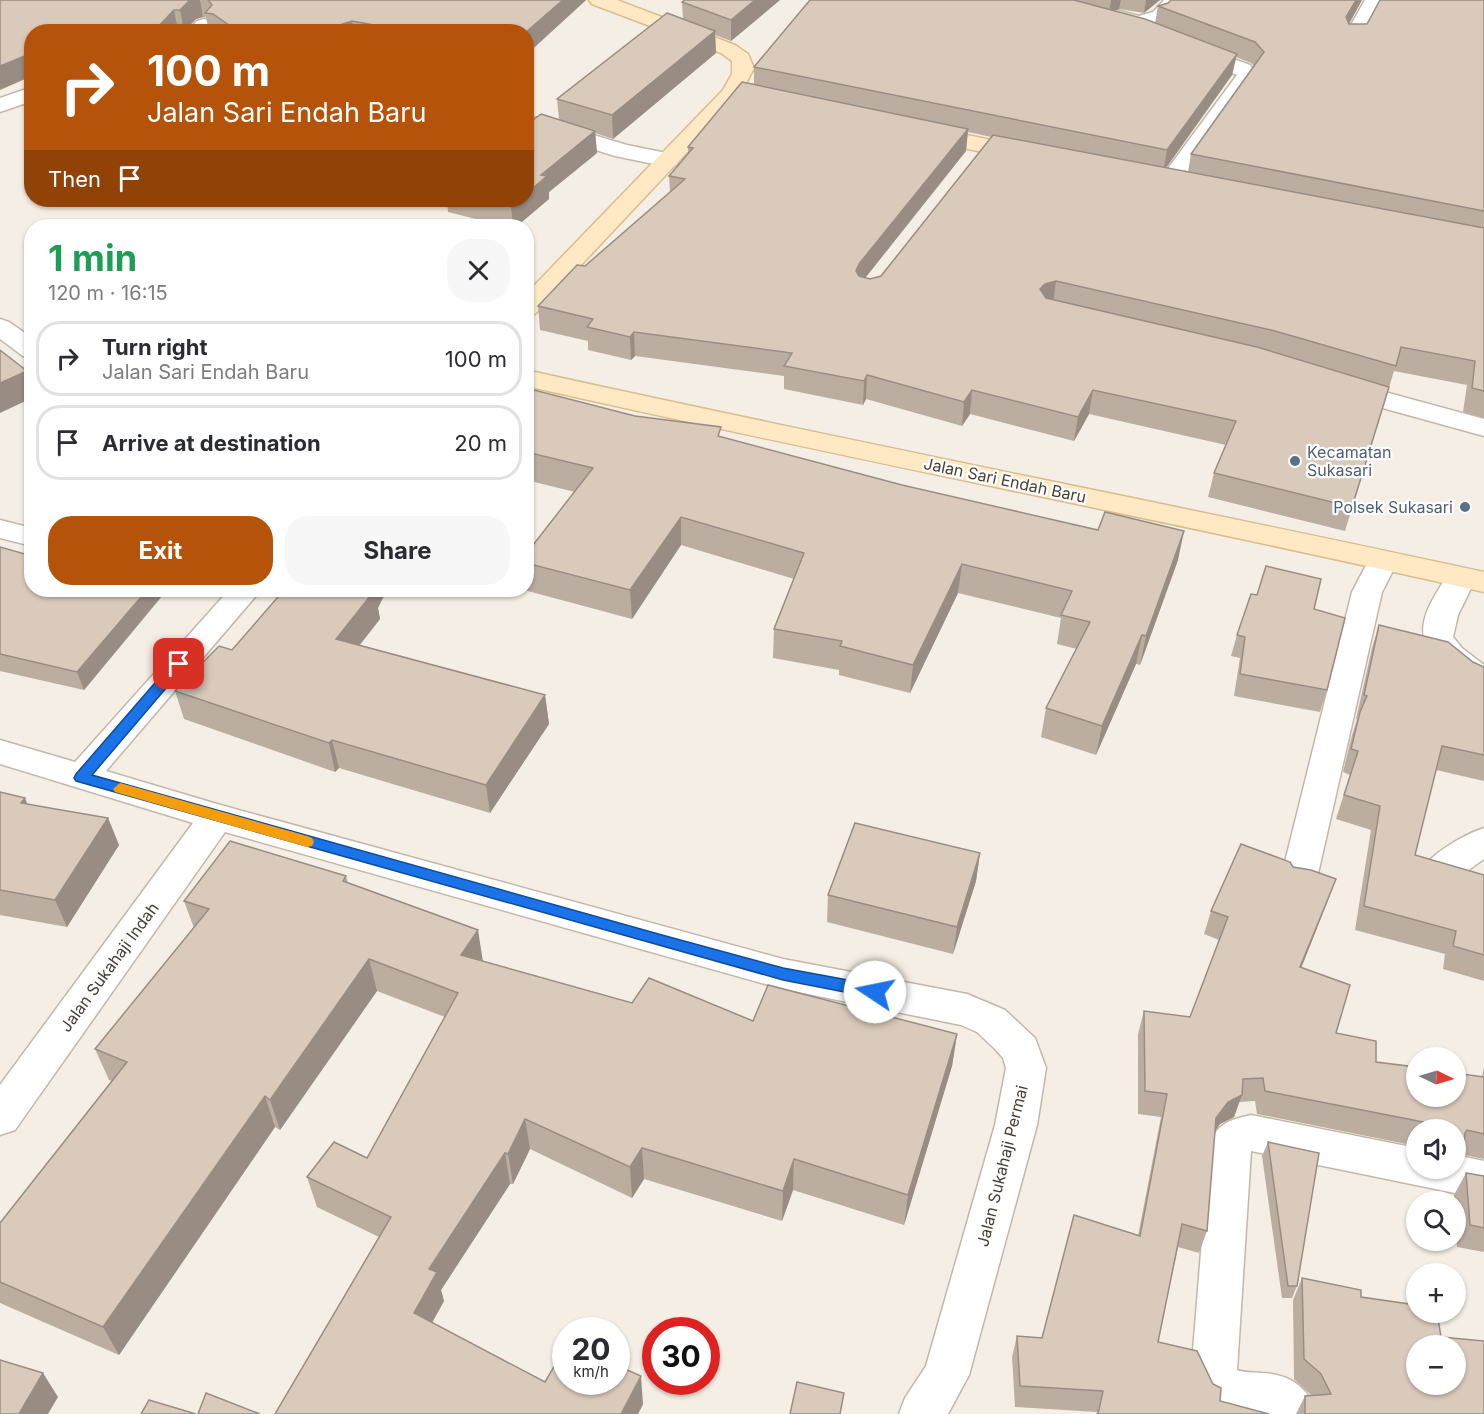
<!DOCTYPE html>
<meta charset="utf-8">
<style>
:root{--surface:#fff;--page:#f7f7f7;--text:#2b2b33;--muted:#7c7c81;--line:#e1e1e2;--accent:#b45309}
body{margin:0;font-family:Inter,sans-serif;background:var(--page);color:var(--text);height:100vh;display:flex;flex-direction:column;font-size:22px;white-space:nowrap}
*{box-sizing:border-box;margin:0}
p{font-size:20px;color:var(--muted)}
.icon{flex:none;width:33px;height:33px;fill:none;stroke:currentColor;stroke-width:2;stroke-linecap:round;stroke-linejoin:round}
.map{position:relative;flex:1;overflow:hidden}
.side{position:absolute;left:24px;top:219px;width:510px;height:378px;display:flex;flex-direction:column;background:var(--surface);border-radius:24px;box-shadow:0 2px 4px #0004}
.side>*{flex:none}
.top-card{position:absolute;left:24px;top:24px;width:510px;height:183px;border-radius:24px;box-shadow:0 2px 4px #0004;background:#b45309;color:#fff;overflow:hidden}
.needle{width:39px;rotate:95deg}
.buttons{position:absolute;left:1406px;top:1047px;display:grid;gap:12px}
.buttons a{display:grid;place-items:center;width:60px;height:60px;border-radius:50%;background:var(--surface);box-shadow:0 2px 4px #0004;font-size:30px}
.speed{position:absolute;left:552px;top:1317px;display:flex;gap:12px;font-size:30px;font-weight:700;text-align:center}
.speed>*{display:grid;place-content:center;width:78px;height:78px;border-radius:50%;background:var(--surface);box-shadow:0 2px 4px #0004;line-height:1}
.speed small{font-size:15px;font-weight:400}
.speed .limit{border:9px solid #d22;background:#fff;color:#111}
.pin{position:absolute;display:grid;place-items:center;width:51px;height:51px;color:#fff;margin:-26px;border-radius:12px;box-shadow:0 3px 9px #0006}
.me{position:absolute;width:66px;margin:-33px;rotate:281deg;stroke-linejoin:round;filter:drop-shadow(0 0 4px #0008)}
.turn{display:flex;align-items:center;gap:21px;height:126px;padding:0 24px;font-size:27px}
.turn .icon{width:78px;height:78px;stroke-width:2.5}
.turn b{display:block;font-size:42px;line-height:51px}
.then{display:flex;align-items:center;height:57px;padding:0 24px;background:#0003;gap:12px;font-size:22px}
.round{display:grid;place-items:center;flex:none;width:63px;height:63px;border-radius:24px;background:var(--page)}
.head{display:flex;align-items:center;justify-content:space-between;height:102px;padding:0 24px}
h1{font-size:36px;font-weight:700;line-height:45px;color:#1e9e55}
.action{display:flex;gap:12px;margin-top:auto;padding:12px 24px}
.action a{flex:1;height:69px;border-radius:24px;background:var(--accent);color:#fff;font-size:24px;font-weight:700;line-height:69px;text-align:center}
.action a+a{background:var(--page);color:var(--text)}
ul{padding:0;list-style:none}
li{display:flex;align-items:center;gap:18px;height:75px;margin:0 12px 9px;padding:0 12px;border:3px solid var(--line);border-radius:24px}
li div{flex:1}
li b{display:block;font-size:22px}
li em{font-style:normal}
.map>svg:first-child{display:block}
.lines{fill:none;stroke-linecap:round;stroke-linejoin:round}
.street-casing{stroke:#c4b7a9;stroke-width:3}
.secondary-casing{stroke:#d9bd8f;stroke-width:3}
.street{fill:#fff;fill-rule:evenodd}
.secondary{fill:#ffe9c4;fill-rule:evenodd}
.wall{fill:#bbaea1;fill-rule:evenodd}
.shaded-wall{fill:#998d83}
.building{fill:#dacabb;stroke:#998d83;stroke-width:1.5;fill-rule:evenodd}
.route{fill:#1a73e8;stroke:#114b97;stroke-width:1.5}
.slow{fill:#f59e0b}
.service-dot{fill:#5c6f8a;stroke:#fff;stroke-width:2}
.labels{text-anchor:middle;stroke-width:4.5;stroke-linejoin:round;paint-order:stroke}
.service-label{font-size:16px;fill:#4e5e75;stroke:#fff;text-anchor:start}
.street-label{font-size:16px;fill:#473d33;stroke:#fff}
</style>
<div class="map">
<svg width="1484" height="1414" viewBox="0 0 1484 1414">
<rect width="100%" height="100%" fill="#f4eee4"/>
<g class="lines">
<defs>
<g id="street">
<polygon points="1043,0 1076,0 1139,16 1153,12 1164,0 1184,0 1167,20 1139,28 1046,4"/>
<polygon points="1365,0 1385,0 1360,43 1346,43 1343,39"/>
<polygon points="204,19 211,21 214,25 208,32 186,32 197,21"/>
<polygon points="1192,44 1250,65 1257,75 1177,187 1169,189 1161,187 1158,182 1237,75 1185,54 1182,50 1185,46"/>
<polygon points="32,87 32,101 0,112 0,98"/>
<polygon points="526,115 627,145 676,155 679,160 676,165 668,167 615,156 526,128"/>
<polygon points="0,319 9,322 32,338 32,358 23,356 0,339"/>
<polygon points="1341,380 1484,419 1484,436 1332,394 1328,388 1332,382"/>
<polygon points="0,520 32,528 32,546 0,538"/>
<polygon points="1383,551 1394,554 1398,561 1382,592 1317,878 1312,888 1299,892 1286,888 1281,878 1352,592 1372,554"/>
<path d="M1461 568 1472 571 1476 578 1458 615 1453 637 1462 648 1484 665V692C1470 688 1460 680 1448 671 1406 636 1425 611 1450 571Z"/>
<polygon points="229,590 261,590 106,771 217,804 783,959 967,994 1005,1010 1035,1038 1046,1068 1037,1125 969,1375 948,1414 899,1414 905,1398 926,1366 995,1125 1006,1068 1003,1058 995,1049 977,1032 961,1025 783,989 225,832 15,1130 0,1135 0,1085 193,823 0,764 0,740 75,762"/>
<path d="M1484 828V859C1464 872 1450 890 1425 882L1420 872C1430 854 1465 834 1484 828Z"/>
<path d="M1251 1115 1416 1148V1168H1455V1155L1484 1161V1199L1251 1151 1237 1370C1244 1373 1253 1372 1261 1373 1291 1374 1307 1387 1318 1414H1228L1206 1403 1191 1375 1210 1142C1220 1122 1230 1120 1251 1115Z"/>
</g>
<g id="secondary">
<polygon points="589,0 617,0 735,45 748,54 754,68 739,97 535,314 526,316 526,294 723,90 732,74 732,61 721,53 592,4"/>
<polygon points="922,126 1027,147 1035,149 1038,154 1035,159 1027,161 914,138 911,133 914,128"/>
<path d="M526 370C845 441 1165 503 1484 572V592C1165 520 845 458 526 386Z"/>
</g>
</defs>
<use href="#street" class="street-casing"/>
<use href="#secondary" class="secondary-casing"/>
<use href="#street" class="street"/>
<use href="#secondary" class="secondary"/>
</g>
<g class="wall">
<polygon points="0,0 586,0 526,55 526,32 209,32 206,17 203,17 196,19 184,31 178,30 177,32 32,32"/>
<polygon points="780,0 731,41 715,35 716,53 613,139 595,133 597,153 549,192 549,199 517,226 504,226 448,212 447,200 526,200 559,119 557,99 683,19 682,2"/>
<path d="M810 0H1160L1144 13 1119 9 1115 11 1155 23 1158 6 1362 0 1349 24H1367L1484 0V418L1463 412 1467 385 1394 371 1345 531 1208 497 1214 473 1226 445 1089 414 1074 441 970 414 962 426 866 399 863 405 784 389V376L635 356 631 360 588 350V341L540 330 538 306 670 193 669 176 688 154V147L754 85V67ZM1236 57 1251 63 1254 66 1191 154 1188 172 1166 168 1232 75ZM968 132 991 137 881 276 870 279 865 278 966 151Z"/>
<polygon points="32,272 32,284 28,274"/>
<polygon points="526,388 635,416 721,437 1178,560 1140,665 1136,664 1096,755 1041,737 1046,708 1077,649 1057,644 1061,618 958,593 910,693 839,675 839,670 773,658 774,629 794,579 681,545 632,619 524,590 526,590 526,554 575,492 526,480"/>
<polygon points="0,547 162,596 84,690 0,671"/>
<polygon points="378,608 380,619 360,645 545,695 549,724 490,813 339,768 335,772 184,719 175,691 232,650"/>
<polygon points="1314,609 1327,690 1320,712 1234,696 1240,658 1231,656 1237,635"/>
<polygon points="1379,625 1484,667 1484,781 1436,770 1415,855 1484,875 1484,981 1443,969 1445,954 1355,930 1371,830 1336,819 1350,775 1343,772 1352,735 1357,719 1356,719 1372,648"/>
<polygon points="0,792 28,804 108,818 119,845 67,927 0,915"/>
<polygon points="980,853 976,881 953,954 827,922 828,895"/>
<polygon points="1293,867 1336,879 1301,968 1336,1033 1376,1062 1482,1077 1484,1067 1484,1159 1459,1154 1455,1161 1455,1130 1416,1130 1416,1146 1257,1114 1255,1101 1239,1102 1234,1117 1220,1124 1215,1132 1207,1231 1199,1253 1178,1247 1158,1342 1220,1401 1269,1414 1096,1414 1097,1412 1015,1407 1012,1357 1017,1336 1042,1338 1138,1236 1161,1117 1138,1114 1138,1034 1144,1011 1190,1017 1219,940 1204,934 1211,911"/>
<polygon points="346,876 348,883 483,961 632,1003 753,1021 957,1034 952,1066 904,1225 793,1190 782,1221 644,1179 632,1198 530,1149 513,1184 510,1184 441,1290 444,1301 432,1323 545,1382 643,1404 638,1414 275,1414 379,1237 317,1207 307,1177 367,1158 445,1017 377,991 280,1130 275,1127 119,1355 0,1303 0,1223 112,1081 109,1080 95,1049 194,928 184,901"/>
<polygon points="1268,1142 1297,1286 1292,1298 1282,1298 1262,1156"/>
<polygon points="1466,1173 1484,1176 1484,1252 1457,1247 1454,1195"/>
<polygon points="1302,1278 1361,1297 1441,1337 1484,1414 1296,1414 1305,1396 1311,1395 1294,1379 1293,1300"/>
</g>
<g class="shaded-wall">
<polygon points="190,0 200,0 203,17 196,19 184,31 180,10"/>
<polygon points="563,0 586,0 526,55 526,32"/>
<polygon points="755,0 780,0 731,41 731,20"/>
<polygon points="1111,0 1121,0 1119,9 1109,13"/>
<polygon points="1146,0 1160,0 1144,13"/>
<polygon points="1356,0 1362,0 1341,38 1346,17"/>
<polygon points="174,10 178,30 177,32 153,32"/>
<polygon points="352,21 354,32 318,32"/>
<polygon points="715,31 716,53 613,139 612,115"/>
<polygon points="32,53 32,76 0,90 0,66"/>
<polygon points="1237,54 1232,75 1163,172 1167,150"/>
<polygon points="968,129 966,151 858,287 856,271 859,264"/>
<polygon points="595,131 597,153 549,192 549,199 517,226 513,226 511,206 520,200 526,200 526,194 541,175"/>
<polygon points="1056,281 1053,304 1042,307 1040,289 1045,284"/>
<polygon points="634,332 635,356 631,360 630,337"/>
<polygon points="27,371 32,385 32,398 0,413 0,383"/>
<polygon points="867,375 866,399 863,405 864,381"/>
<polygon points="972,390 970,414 962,426 964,402"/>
<polygon points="1093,390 1089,414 1074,441 1078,417"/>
<polygon points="681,517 681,545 632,619 630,590"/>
<polygon points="1184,531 1178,560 1140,665 1146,636"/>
<polygon points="962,564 958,593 910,693 913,665"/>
<polygon points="147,590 160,590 162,596 84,690 77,672"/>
<polygon points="368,590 387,590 378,608 380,619 342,667 336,639"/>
<polygon points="1142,635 1136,664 1096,755 1102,726"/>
<polygon points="545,695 549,724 490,813 486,785"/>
<polygon points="332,740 339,768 335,772 329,743"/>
<polygon points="25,798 36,825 21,803"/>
<polygon points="108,818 119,845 67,927 55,900"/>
<polygon points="980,853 976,881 953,954 957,927"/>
<polygon points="1336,879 1327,903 1292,991 1300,967"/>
<polygon points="478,930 483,962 461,955"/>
<polygon points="369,959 377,991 280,1130 270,1100"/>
<polygon points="957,1034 952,1066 904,1225 908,1195"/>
<polygon points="1242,1095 1234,1117 1220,1124 1208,1141 1216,1118 1228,1102"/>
<polygon points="265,1096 275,1127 119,1355 103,1327"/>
<polygon points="525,1119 530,1149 513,1184 508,1154"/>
<polygon points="642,1148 644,1179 632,1198 630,1167"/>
<polygon points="505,1153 510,1184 441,1290 444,1301 421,1342 414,1313 429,1269"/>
<polygon points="794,1159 793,1190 782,1221 783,1191"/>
<polygon points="43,1373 58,1397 48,1414 19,1414"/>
<polygon points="641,1376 643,1404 638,1414 621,1414"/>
</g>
<g class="building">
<polygon points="0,0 190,0 180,10 174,10 153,32 121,30 107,32 32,32 32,53 0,66"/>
<polygon points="208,0 563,0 526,32 413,32 352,21 318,32 239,32 213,14 205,13 212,5"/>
<polygon points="685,0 755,0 731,20 682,2"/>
<polygon points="810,0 1074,0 1145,19 1237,54 1167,150 754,67"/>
<polygon points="1171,0 1356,0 1346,17 1349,24 1367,24 1380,0 1484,0 1484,211 1191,154 1264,52 1255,42 1158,6 1168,3"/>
<polygon points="667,13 715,31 612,115 557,99"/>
<polygon points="742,82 968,129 859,264 856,271 859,276 870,279 881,276 993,135 1484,228 1484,391 1472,388 1475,361 1401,347 1396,366 1275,331 1056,281 1045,284 1040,289 1046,298 1257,347 1389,387 1352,507 1214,473 1236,421 1093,390 1078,417 972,390 964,402 867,375 864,381 784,366 792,353 634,332 630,337 587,327 593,319 538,306 577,265 585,266 685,179 669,176 693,148 688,147"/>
<polygon points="541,114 595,131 541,175 547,176 526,194 526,125"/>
<polygon points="485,200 520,200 511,206"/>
<polygon points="0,350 27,371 0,383"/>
<polygon points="526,388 635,416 721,427 718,436 902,485 1098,530 1105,512 1184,531 1146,636 1142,635 1102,726 1046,708 1090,622 1061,615 1072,591 962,564 913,665 840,646 842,641 774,629 804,553 681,517 630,590 526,563 526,554 593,468 526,452"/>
<polygon points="0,547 32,556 32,590 147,590 77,672 0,654"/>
<polygon points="1266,566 1321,579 1314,609 1345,618 1327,690 1240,674 1245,637 1237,635 1251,594 1257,595"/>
<polygon points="284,590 375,590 336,639 545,695 486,785 332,740 329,743 175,691 219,646 232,650"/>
<polygon points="1379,625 1448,642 1473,662 1484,667 1484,755 1442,746 1415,855 1484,875 1484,955 1453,946 1456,931 1364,906 1380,806 1344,795 1358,751 1351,749 1360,712 1367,696 1364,695"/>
<polygon points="0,792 25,798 21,803 108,818 55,900 0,890"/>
<polygon points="855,823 980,853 957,927 828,895"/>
<polygon points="230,841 346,876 343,881 478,930 461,955 632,1003 649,978 753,1021 768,985 957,1034 908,1195 794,1159 783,1191 642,1148 630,1167 525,1119 508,1154 505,1153 429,1269 437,1272 414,1313 545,1382 566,1346 566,1382 616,1382 616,1365 641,1376 621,1414 275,1414 391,1217 307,1177 334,1142 367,1158 458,993 369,959 270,1100 265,1096 103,1327 0,1282 0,1223 127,1062 95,1049 209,909 184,901"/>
<polygon points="1241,844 1290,862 1293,867 1311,870 1336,879 1300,967 1350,985 1336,1033 1376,1041 1376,1062 1416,1067 1416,1096 1455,1096 1455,1073 1484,1077 1484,1134 1467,1130 1465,1133 1464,1143 1464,1138 1455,1137 1455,1130 1429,1130 1428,1123 1265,1091 1263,1078 1243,1079 1242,1095 1228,1102 1216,1118 1207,1231 1182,1224 1158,1342 1197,1351 1213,1384 1221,1388 1220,1401 1269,1414 1098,1414 1103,1391 1020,1386 1017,1336 1042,1338 1074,1215 1140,1236 1167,1094 1145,1091 1144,1011 1190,1017 1228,917 1211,911"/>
<polygon points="1268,1142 1319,1153 1297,1286 1288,1286"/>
<polygon points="1466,1173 1484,1176 1484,1228 1470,1225"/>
<path d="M1302 1278 1361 1290V1297L1416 1305V1312H1437L1441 1337 1484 1341V1414H1305V1396L1331 1394 1321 1374 1304 1359ZM1416 1346H1455V1384H1416Z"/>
<polygon points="0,1360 43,1373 19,1414 0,1414"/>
<polygon points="797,1382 844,1393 840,1414 790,1414"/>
<polygon points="206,1393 260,1414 198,1414"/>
<polygon points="149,1400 196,1414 141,1414"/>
</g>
<polygon class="route" points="179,660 184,661 186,664 184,667 92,775 662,935 783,968 875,985 881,987 883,992 881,996 875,998 783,980 76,781 74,778 76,774 174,661"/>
<polygon class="slow" points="120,783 307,836 312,838 314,842 312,846 307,847 115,792 113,789"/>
<g class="service-dot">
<circle cx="1295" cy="461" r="6"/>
<circle cx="1465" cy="507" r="6"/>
</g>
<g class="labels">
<g class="service-label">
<text x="1307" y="458">Kecamatan<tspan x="1307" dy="18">Sukasari</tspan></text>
<text x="1453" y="513" text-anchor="end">Polsek Sukasari</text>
</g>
<g class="street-label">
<text transform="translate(1005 480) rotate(12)" y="6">Jalan Sari Endah Baru</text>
<text transform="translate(109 967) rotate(-54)" y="6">Jalan Sukahaji Indah</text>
<text transform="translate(1002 1166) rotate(-76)" y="6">Jalan Sukahaji Permai</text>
</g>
</g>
</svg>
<div class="buttons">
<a><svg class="needle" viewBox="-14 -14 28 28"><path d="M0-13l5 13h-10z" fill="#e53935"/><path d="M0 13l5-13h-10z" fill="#7c7c81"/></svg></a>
<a><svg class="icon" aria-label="sound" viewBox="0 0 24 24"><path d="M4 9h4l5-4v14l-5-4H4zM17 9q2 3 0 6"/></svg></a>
<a><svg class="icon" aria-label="search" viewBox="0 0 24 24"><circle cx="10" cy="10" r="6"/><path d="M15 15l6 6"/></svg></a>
<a>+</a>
<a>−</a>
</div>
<div class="speed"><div>20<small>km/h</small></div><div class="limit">30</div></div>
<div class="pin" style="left:179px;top:664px;background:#d93025"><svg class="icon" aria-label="arrive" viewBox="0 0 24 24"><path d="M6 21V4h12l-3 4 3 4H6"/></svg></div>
<svg class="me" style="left:875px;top:992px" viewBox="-20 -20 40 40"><circle r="19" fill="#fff"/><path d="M0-13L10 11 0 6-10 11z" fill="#1a73e8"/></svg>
<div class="top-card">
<div class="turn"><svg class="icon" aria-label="right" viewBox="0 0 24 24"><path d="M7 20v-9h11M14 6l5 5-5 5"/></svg><div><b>100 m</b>Jalan Sari Endah Baru</div></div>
<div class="then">Then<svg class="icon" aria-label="arrive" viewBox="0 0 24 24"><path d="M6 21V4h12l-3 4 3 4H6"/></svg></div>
</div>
<section class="side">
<div class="head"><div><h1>1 min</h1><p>120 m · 16:15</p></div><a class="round"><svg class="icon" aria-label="close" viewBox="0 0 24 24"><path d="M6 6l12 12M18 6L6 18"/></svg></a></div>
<ul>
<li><svg class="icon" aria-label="right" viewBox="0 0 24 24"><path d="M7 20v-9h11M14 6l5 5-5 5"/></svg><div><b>Turn right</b><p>Jalan Sari Endah Baru</p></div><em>100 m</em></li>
<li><svg class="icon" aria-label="arrive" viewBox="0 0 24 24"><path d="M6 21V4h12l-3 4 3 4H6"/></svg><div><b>Arrive at destination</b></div><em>20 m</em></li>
</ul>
<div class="action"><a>Exit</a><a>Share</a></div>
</section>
</div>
